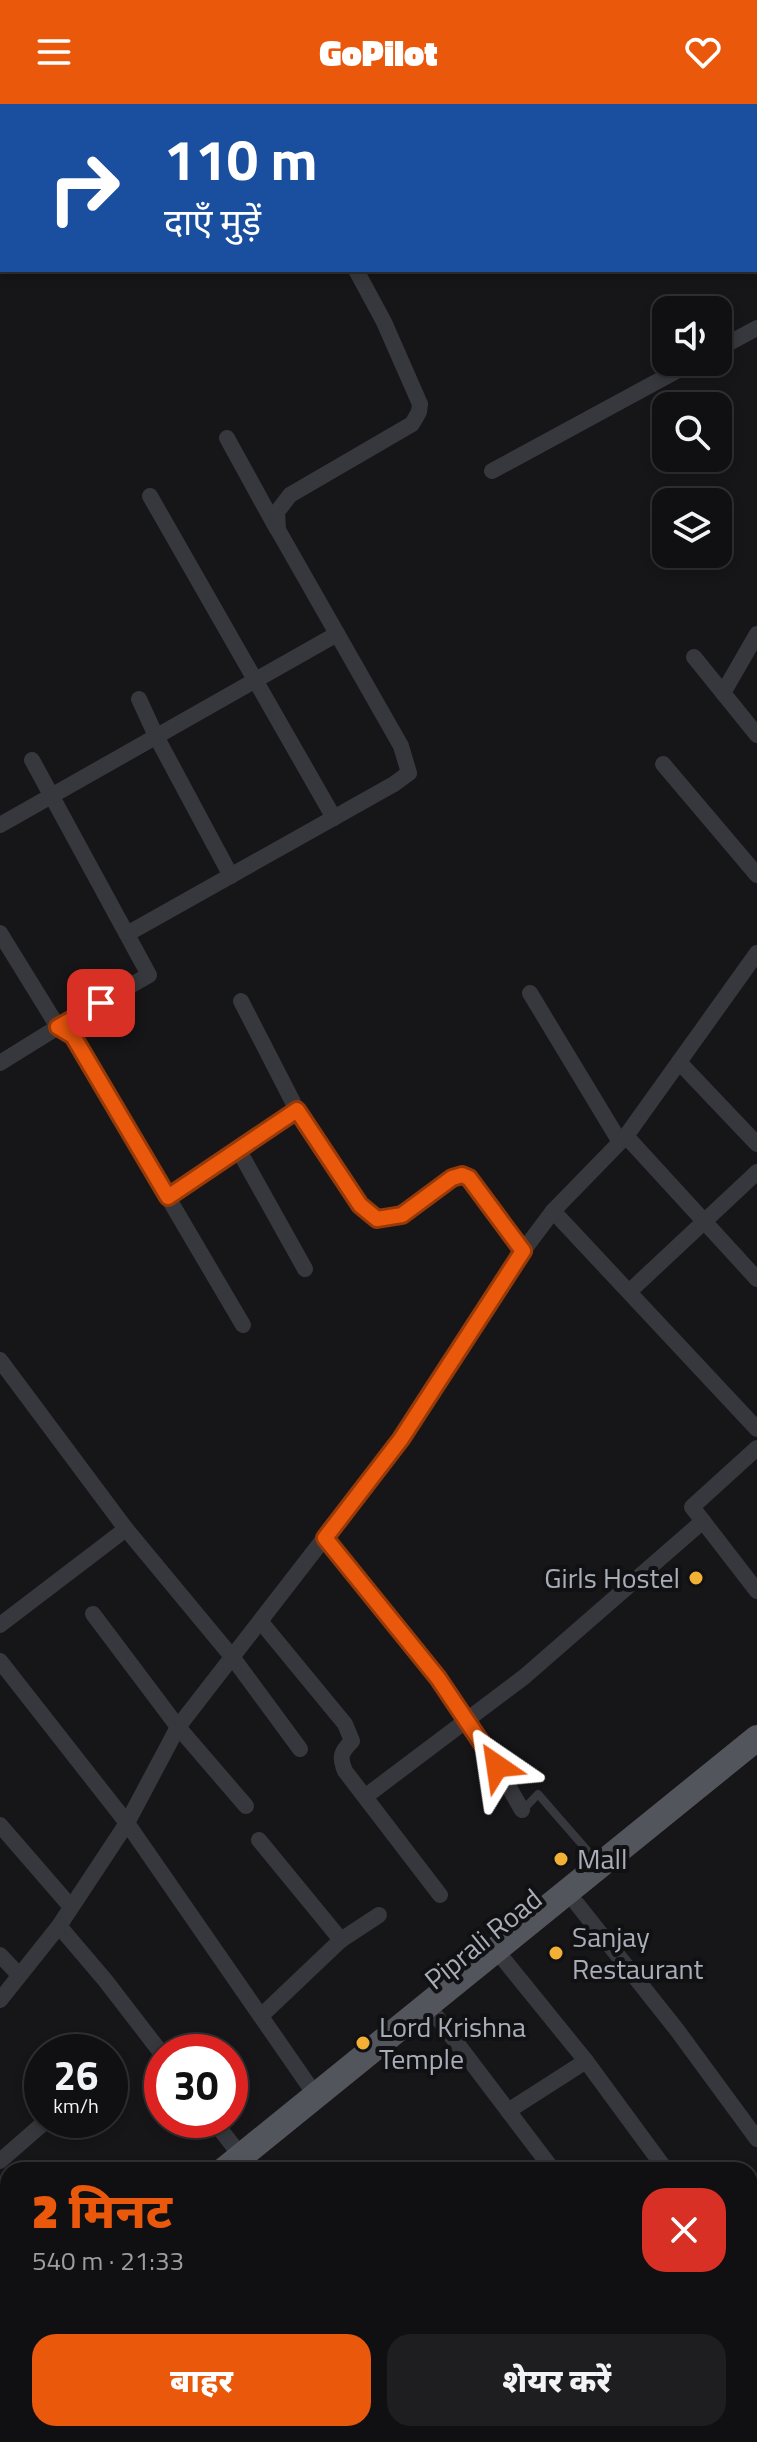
<!DOCTYPE html>
<html lang="hi">
<meta charset="utf-8">
<style>
:root{--surface:#101012;--page:#1e1e20;--text:#f1f3f6;--muted:#9c9d9f;--line:#303032;--accent:#ea580c}
body{margin:0;font-family:"Titillium Web","Noto Sans Devanagari",sans-serif;background:var(--page);color:var(--text);height:100vh;display:flex;flex-direction:column;font-size:30px;white-space:nowrap}
*{box-sizing:border-box;margin:0}
p{font-size:26px;color:var(--muted)}
.icon{flex:none;width:44px;height:44px;fill:none;stroke:currentColor;stroke-width:2;stroke-linecap:round;stroke-linejoin:round}
.map{position:relative;flex:1;overflow:hidden}
.panel{position:absolute;left:0px;top:2058px;width:758px;height:280px;display:flex;flex-direction:column;background:var(--surface);border-radius:24px 24px 0 0;box-shadow:0 4px 12px #0003,0 0 0 2px var(--line)}
.panel>*{flex:none}
.guide{position:absolute;left:0px;top:0px;width:758px;height:168px;box-shadow:0 4px 12px #0003,0 0 0 2px var(--line);background:#1a4fa0;color:#fff;overflow:hidden}
.controls{position:absolute;left:652px;top:192px;display:grid;gap:16px}
.controls a{display:grid;place-items:center;width:80px;height:80px;border-radius:16px;background:var(--surface);box-shadow:0 4px 12px #0003,0 0 0 2px var(--line);font-size:40px}
.speed{position:absolute;left:24px;top:1930px;display:flex;gap:16px;font-size:40px;font-weight:700;text-align:center}
.speed>*{display:grid;place-content:center;width:104px;height:104px;border-radius:50%;background:var(--surface);box-shadow:0 4px 12px #0003,0 0 0 2px var(--line);line-height:1}
.speed small{font-size:20px;font-weight:400}
.speed .limit{border:12px solid #d22;background:#fff;color:#111}
.pin{position:absolute;display:grid;place-items:center;width:68px;height:68px;color:#fff;margin:-34px;border-radius:16px;box-shadow:0 4px 12px #0006}
.me{position:absolute;width:88px;margin:-44px;rotate:328deg;stroke-linejoin:round;filter:drop-shadow(0 0 6px #0008)}
.turn{display:flex;align-items:center;gap:28px;height:168px;padding:0 32px;font-size:36px}
.turn .icon{width:104px;height:104px;stroke-width:2.5}
.turn b{display:block;font-size:56px;line-height:68px}
.round{display:grid;place-items:center;flex:none;width:84px;height:84px;border-radius:24px;background:var(--page)}
.overview{display:flex;align-items:center;justify-content:space-between;height:136px;padding:0 32px}
h1{font-size:48px;font-weight:800;line-height:60px;color:var(--accent)}
.primary-button{display:flex;gap:16px;margin-top:auto;padding:16px 32px}
.primary-button a{flex:1;height:92px;border-radius:24px;background:var(--accent);color:#fff;font-size:32px;font-weight:800;line-height:92px;text-align:center}
.primary-button a+a{background:var(--page);color:var(--text)}
header{display:flex;justify-content:space-between;align-items:center;height:104px;padding:0 32px;background:var(--accent);color:#fff;font-size:36px;font-weight:800}
.map>svg:first-child{display:block}
.lines{fill:none;stroke-linecap:round;stroke-linejoin:round}
.service{stroke:#37383d;stroke-width:8}
.minor{stroke:#37383d;stroke-width:16}
.primary{stroke:#53555c;stroke-width:26}
.route-casing{stroke:#983908;stroke-width:20}
.route{stroke:#ea580c;stroke-width:14}
.poi-dot{fill:#f2b134;stroke:#111113;stroke-width:3}
.labels{text-anchor:middle;stroke-width:8;stroke-linejoin:round;paint-order:stroke}
.poi-label{font-size:28px;fill:#a8adb8;stroke:#111113;text-anchor:start}
.street-label{font-size:28px;fill:#a8adb8;stroke:#111113}
</style>
<header><svg class="icon" aria-label="menu" viewBox="0 0 24 24"><path d="M4 6h16M4 12h16M4 18h16"/></svg>GoPilot<svg class="icon" aria-label="heart" viewBox="0 0 24 24"><path d="M12 20l-8-8c-3-5 5-10 8-4 3-6 11-1 8 4z"/></svg></header>
<div class="map">
<svg width="757" height="2338" viewBox="0 0 757 2338">
<rect width="100%" height="100%" fill="#161618"/>
<g class="lines">
<polyline class="service" points="523,1706 538,1690 599,1760"/>
<g class="minor">
<polyline points="265,0 267,2"/>
<polyline points="406,0 407,2"/>
<polyline points="536,0 537,2"/>
<polyline points="110,2 113,0"/>
<polyline points="650,2 650,0"/>
<polyline points="0,75 2,74"/>
<polyline points="718,245 757,224"/>
<polyline points="227,334 277,425"/>
<polyline points="492,367 693,258"/>
<polyline points="150,392 334,714"/>
<polyline points="694,553 757,631"/>
<polyline points="723,589 757,530"/>
<polyline points="139,595 156,632 231,772"/>
<polyline points="32,656 149,871 58,923 73,932 243,1221"/>
<polyline points="663,660 757,771"/>
<polyline points="0,721 337,530"/>
<polyline points="0,829 58,923 0,959"/>
<polyline points="127,830 394,680 409,669 401,642 278,426 277,408 290,391 412,320 419,308 420,300 384,218 356,166"/>
<polyline points="530,889 620,1038"/>
<path d="M241 897 297 1006 360 1101 377 1115C418 1111 428 1082 462 1071L469 1074 523 1147"/>
<polyline points="679,958 757,1040"/>
<polyline points="626,1032 757,1175"/>
<polyline points="238,1045 305,1165"/>
<polyline points="168,1093 297,1006"/>
<polyline points="553,1107 757,1325"/>
<polyline points="630,1187 757,1068"/>
<polyline points="0,1256 126,1425 233,1554 300,1645"/>
<polyline points="757,1344 692,1403 757,1487"/>
<polyline points="325,1434 438,1574 484,1640 522,1706"/>
<polyline points="93,1510 178,1623 246,1702"/>
<path d="M261 1518 345 1620 352 1637C341 1648 339 1653 345 1667L440 1791"/>
<polyline points="0,1521 126,1425"/>
<polyline points="0,1557 127,1719 316,1992"/>
<polyline points="366,1692 524,1573 703,1417"/>
<polyline points="0,1721 71,1803"/>
<polyline points="259,1736 341,1836 261,1912"/>
<polyline points="577,1800 677,1926 757,2035"/>
<polyline points="59,1822 105,1876 162,1950"/>
<polyline points="341,1836 379,1811"/>
<polyline points="0,1851 19,1871"/>
<polyline points="505,1857 586,1957 666,2066"/>
<polyline points="0,1896 59,1822 127,1719 178,1623 401,1335 523,1147 553,1107 626,1032 757,849"/>
<polyline points="437,1913 553,2066"/>
<polyline points="508,2007 586,1957"/>
<polyline points="213,2016 241,2052"/>
<polyline points="0,2057 47,2016"/>
<polyline points="0,2140 8,2132"/>
<polyline points="0,2175 8,2185"/>
<polyline points="750,2199 757,2211"/>
<polyline points="126,2330 132,2338"/>
<polyline points="283,2330 290,2338"/>
<polyline points="607,2330 611,2338"/>
<polyline points="704,2330 709,2338"/>
<polyline points="371,2338 378,2330"/>
<polyline points="552,2338 562,2330"/>
</g>
<g class="primary">
<polyline points="224,2066 757,1634"/>
<polyline points="0,2247 8,2240"/>
<polyline points="0,2269 8,2262"/>
</g>
</g>
<g class="lines">
<defs>
<polyline id="route" points="101,899 58,923 73,932 168,1093 297,1006 360,1101 377,1115 402,1111 452,1074 462,1071 469,1074 523,1147 401,1335 325,1434 438,1574 497,1662"/>
</defs>
<use href="#route" class="route-casing"/>
<use href="#route" class="route"/>
</g>
<g class="poi-dot">
<circle cx="696" cy="1474" r="8"/>
<circle cx="561" cy="1755" r="8"/>
<circle cx="556" cy="1849" r="8"/>
<circle cx="363" cy="1939" r="8"/>
</g>
<g class="labels">
<g class="poi-label">
<text x="680" y="1484" text-anchor="end">Girls Hostel</text>
<text x="577" y="1765">Mall</text>
<text x="572" y="1843">Sanjay<tspan x="572" dy="32">Restaurant</tspan></text>
<text x="379" y="1933">Lord Krishna<tspan x="379" dy="32">Temple</tspan></text>
</g>
<g class="street-label">
<text transform="translate(483 1835) rotate(-39)" y="10">Piprali Road</text>
</g>
</g>
</svg>
<div class="controls">
<a><svg class="icon" aria-label="sound" viewBox="0 0 24 24"><path d="M4 9h4l5-4v14l-5-4H4zM17 9q2 3 0 6"/></svg></a>
<a><svg class="icon" aria-label="search" viewBox="0 0 24 24"><circle cx="10" cy="10" r="6"/><path d="M15 15l6 6"/></svg></a>
<a><svg class="icon" aria-label="layers" viewBox="0 0 24 24"><path d="M12 4l9 5-9 5-9-5zM3 14l9 5 9-5"/></svg></a>
</div>
<div class="speed"><div>26<small>km/h</small></div><div class="limit">30</div></div>
<div class="pin" style="left:101px;top:899px;background:#d93025"><svg class="icon" aria-label="arrive" viewBox="0 0 24 24"><path d="M6 21V4h12l-3 4 3 4H6"/></svg></div>
<svg class="me" style="left:497px;top:1662px" viewBox="-20 -20 40 40"><path d="M0-17L14 15 0 8-14 15z" fill="#ea580c" stroke="#fff" stroke-width="4"/></svg>
<div class="guide">
<div class="turn"><svg class="icon" aria-label="right" viewBox="0 0 24 24"><path d="M7 20v-9h11M14 6l5 5-5 5"/></svg><div><b>110 m</b>दाएँ मुड़ें</div></div>
</div>
<section class="panel">
<div class="overview"><div><h1>2 मिनट</h1><p>540 m · 21:33</p></div><a class="round" style="background:#d93025;color:#fff"><svg class="icon" aria-label="close" viewBox="0 0 24 24"><path d="M6 6l12 12M18 6L6 18"/></svg></a></div>
<div class="primary-button"><a>बाहर</a><a>शेयर करें</a></div>
</section>
</div>
